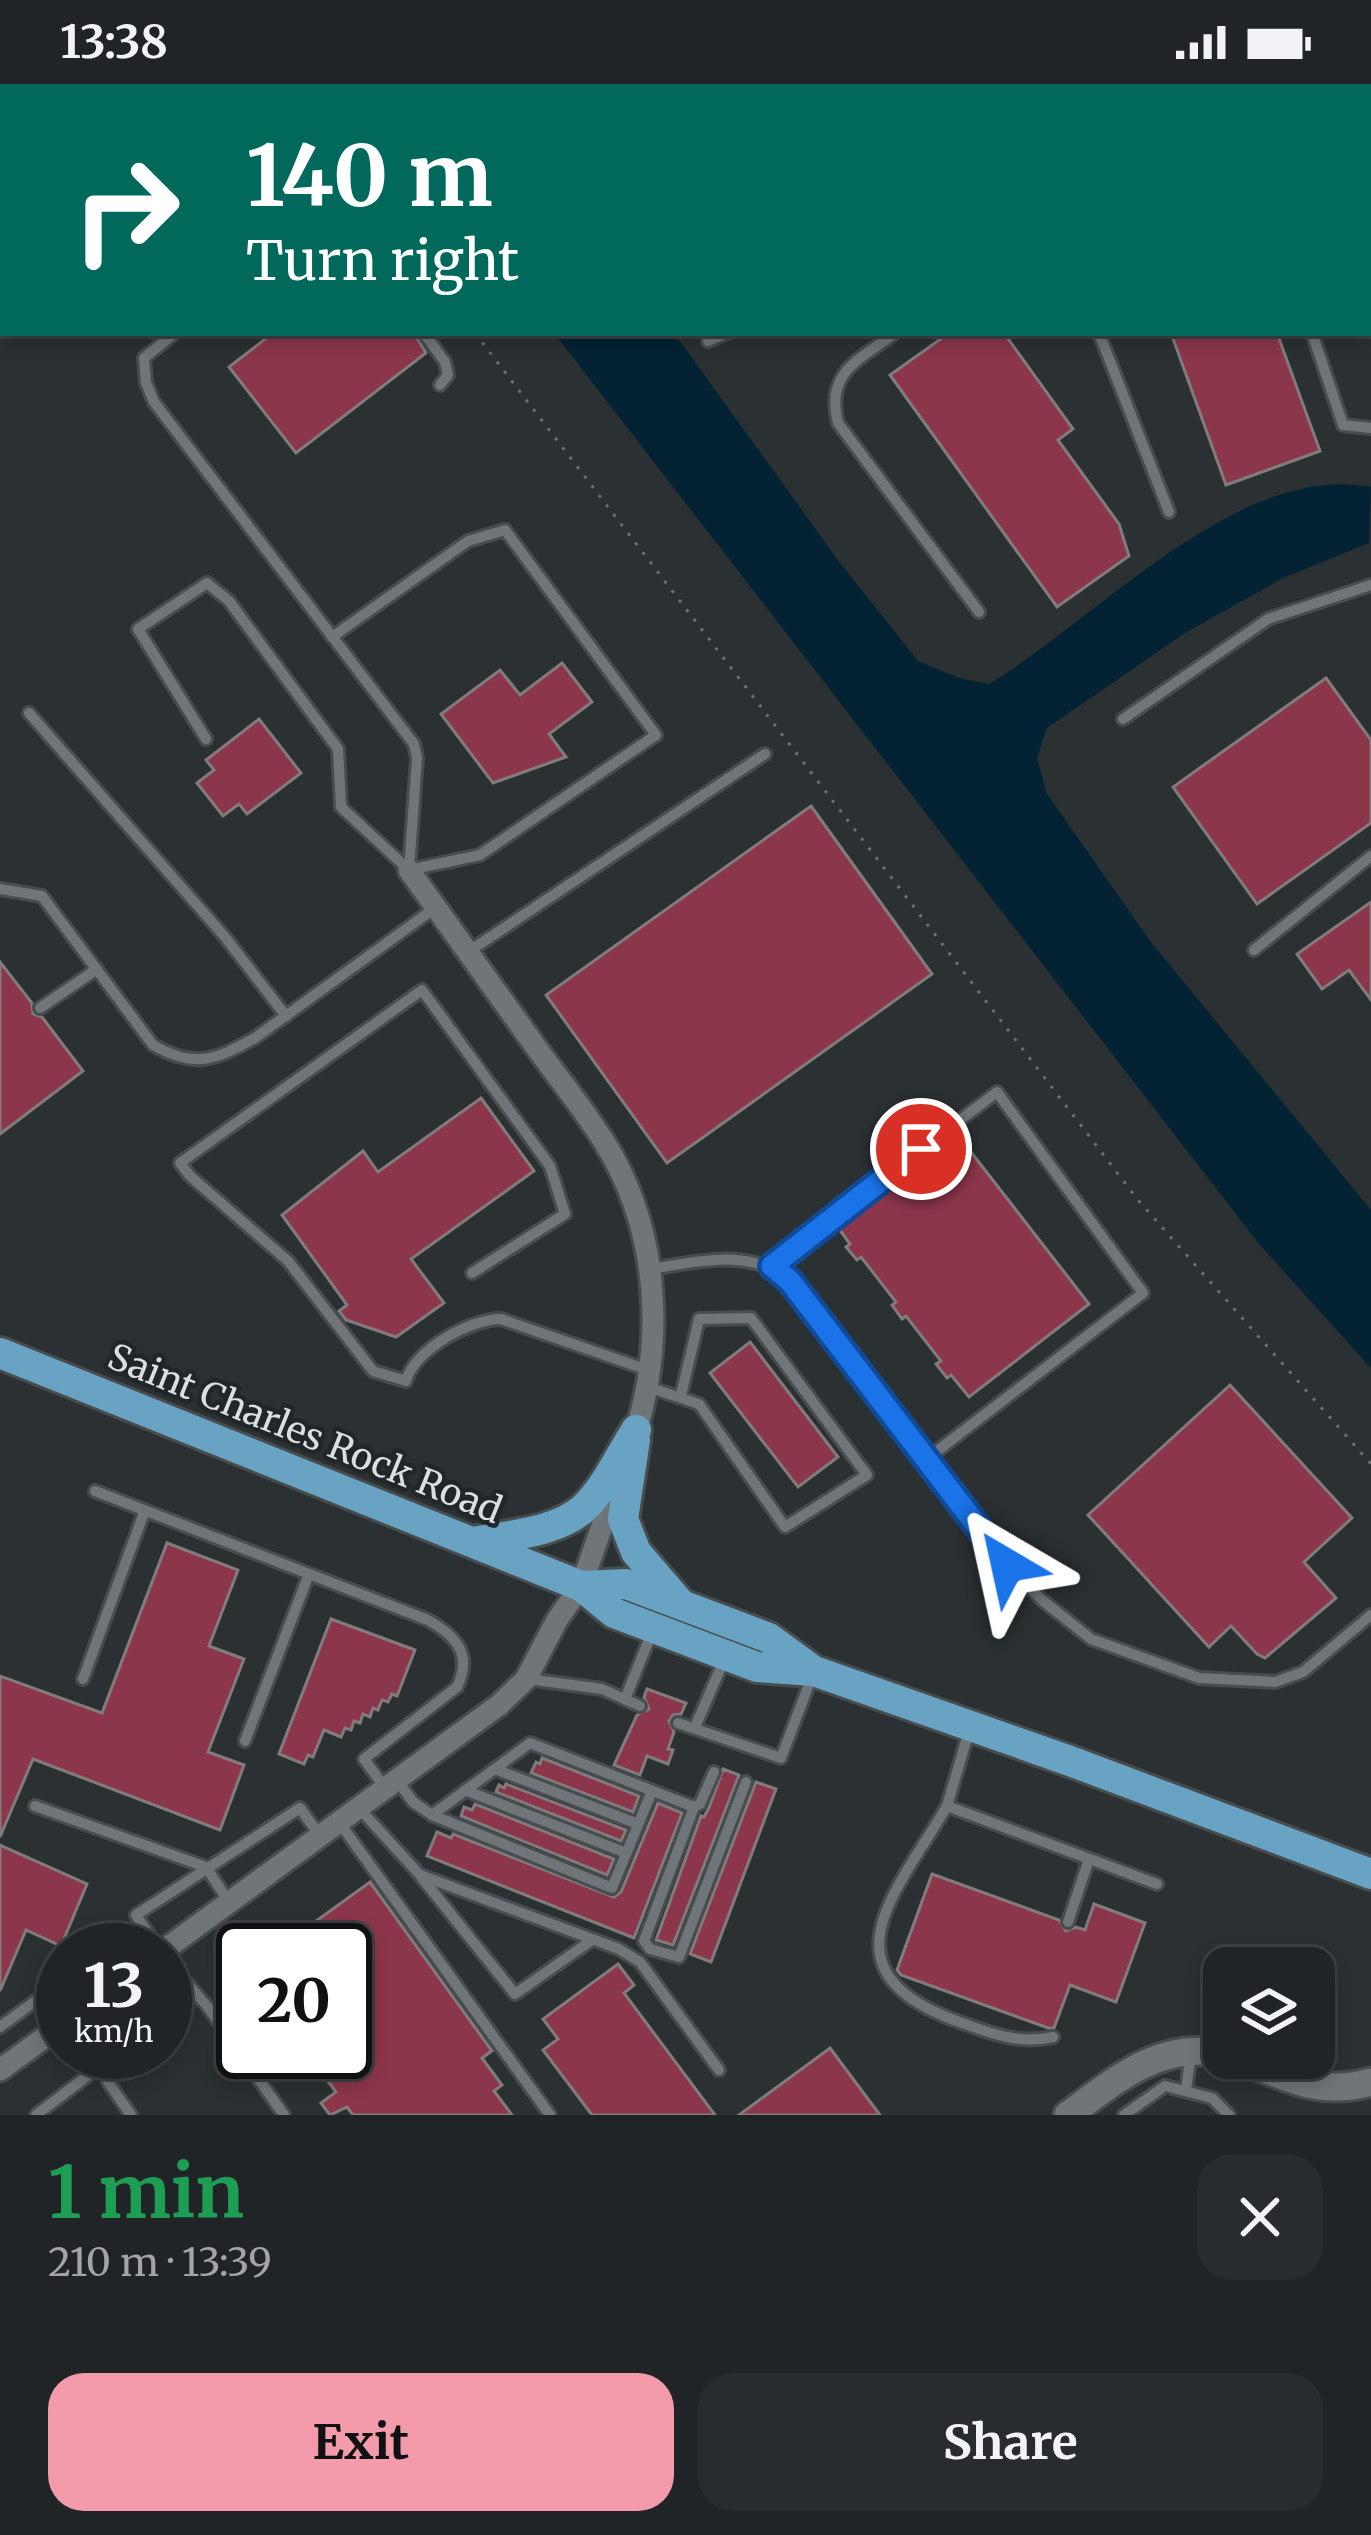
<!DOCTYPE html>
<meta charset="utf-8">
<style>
:root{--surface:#202426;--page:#282c2e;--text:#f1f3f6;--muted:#a2a4a7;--line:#3d4143;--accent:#f39aab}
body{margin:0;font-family:Merriweather,serif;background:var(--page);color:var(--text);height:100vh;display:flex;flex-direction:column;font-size:45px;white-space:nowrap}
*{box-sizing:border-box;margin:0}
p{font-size:39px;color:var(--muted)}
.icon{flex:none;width:66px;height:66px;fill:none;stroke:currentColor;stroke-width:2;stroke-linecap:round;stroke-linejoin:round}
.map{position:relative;height:2031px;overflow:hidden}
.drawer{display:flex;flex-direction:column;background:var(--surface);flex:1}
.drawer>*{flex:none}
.hud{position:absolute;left:0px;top:0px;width:1371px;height:252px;box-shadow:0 6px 18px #0003,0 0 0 3px var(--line);background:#00695c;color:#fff;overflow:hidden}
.fabs{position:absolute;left:1203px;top:1863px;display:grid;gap:24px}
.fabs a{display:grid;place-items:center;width:132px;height:132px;border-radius:24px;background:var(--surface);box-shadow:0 6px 18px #0003,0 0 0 3px var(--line);font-size:60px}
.speed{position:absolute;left:36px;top:1839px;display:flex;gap:24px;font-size:60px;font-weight:700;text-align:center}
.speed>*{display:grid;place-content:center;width:156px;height:156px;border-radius:50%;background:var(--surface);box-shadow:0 6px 18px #0003,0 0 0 3px var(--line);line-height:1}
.speed small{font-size:30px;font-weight:400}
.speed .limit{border:6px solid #111;border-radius:18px;background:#fff;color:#111}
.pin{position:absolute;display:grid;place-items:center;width:102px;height:102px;color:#fff;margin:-51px;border:6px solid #fff;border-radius:50%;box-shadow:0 3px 12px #0007}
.me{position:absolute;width:132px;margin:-66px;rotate:324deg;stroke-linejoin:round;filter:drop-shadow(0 0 9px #0008)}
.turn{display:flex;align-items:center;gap:42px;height:252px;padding:0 48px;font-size:54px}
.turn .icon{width:156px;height:156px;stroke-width:2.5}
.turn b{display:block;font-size:84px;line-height:102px}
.round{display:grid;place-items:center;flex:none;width:126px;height:126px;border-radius:36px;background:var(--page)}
.summary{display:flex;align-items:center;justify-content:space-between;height:204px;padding:0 48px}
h1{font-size:72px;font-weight:700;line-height:90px;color:#1e9e55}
.action{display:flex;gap:24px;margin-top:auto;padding:24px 48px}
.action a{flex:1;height:138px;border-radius:36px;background:var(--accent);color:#111;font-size:48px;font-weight:700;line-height:138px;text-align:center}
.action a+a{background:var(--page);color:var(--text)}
.status{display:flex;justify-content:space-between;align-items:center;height:84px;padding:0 60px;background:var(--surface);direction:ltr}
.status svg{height:33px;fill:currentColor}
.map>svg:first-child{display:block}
.water{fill:#032233}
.building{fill:#8c364b;stroke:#827b7c;stroke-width:3}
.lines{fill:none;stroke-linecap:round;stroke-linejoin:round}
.lane-casing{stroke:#474c4e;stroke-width:16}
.street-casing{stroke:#474c4e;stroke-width:27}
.secondary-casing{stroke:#474c4e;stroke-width:33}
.primary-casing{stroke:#474c4e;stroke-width:36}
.path{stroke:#6c7072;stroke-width:3;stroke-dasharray:3 9;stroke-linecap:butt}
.lane{stroke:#707579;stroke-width:10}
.street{stroke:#707579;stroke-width:21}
.secondary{stroke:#707579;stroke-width:27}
.primary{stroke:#69a3c4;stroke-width:30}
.route-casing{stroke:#114b97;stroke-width:30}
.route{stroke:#1a73e8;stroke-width:21}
.labels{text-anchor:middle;stroke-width:9;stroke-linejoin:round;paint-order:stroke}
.street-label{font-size:36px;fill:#dcdfe1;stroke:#212629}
</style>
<div class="status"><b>13:38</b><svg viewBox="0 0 49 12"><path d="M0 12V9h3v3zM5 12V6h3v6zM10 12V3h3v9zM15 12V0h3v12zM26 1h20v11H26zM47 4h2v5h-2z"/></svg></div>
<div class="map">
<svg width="1371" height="2031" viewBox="0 0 1371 2031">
<rect width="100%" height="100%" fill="#2b3033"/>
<path class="water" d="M554 249H674L840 479 918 577 959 594 989 600C1095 537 1239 377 1371 403L1369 459 1283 494 1185 549 1047 644 1037 674 1047 710 1150 857 1371 1126V1284L1260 1161Z"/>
<g class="building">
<polygon points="273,249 414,249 426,269 296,369 229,283"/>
<polygon points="949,249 1004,249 1073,345 1058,356 1119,440 1129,472 1057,523 890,291"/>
<polygon points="1171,249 1277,249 1320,367 1226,401"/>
<polygon points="562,579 592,618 549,650 566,673 493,699 441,630 500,586 520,611"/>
<polygon points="1326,594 1371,656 1371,739 1257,820 1173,703"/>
<polygon points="259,635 301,689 247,730 239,720 223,732 197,699 214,686 206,676"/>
<polygon points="811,722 932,890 667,1079 546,911"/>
<polygon points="1371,818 1371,916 1349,886 1322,905 1297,870"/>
<polygon points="0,878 32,919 33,930 42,933 83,987 0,1050"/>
<polygon points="481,1014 534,1087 411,1175 444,1219 396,1253 346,1236 339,1227 347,1221 282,1131 363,1067 378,1088"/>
<polygon points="957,1050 1089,1220 969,1313 951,1291 947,1294 936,1280 941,1277 906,1232 902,1235 892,1221 896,1218 861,1173 857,1176 846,1163 850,1160 837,1142"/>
<polygon points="750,1258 838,1373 798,1403 710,1289"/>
<polygon points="1230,1301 1352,1434 1304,1478 1336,1514 1265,1574 1257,1570 1231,1542 1209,1563 1088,1431"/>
<polygon points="167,1459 238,1486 209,1562 244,1575 208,1668 244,1681 220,1746 33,1675 0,1753 0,1592 102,1629"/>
<polygon points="331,1535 415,1566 397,1612 392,1610 388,1618 382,1616 378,1626 373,1624 370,1633 363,1630 360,1639 354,1637 351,1646 345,1644 341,1653 324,1646 313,1673 308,1671 304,1680 279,1670"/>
<polygon points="647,1605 686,1619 681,1630 673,1631 669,1637 674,1648 668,1665 673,1666 668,1680 647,1672 640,1691 614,1681 637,1631 649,1625 644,1613"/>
<polygon points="542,1674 639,1712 633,1728 531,1689 536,1678 540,1680"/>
<polygon points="723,1685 739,1691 673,1861 656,1856 701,1732 704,1733 709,1724"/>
<polygon points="756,1698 776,1705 711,1878 690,1870"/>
<polygon points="506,1700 626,1746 621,1757 496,1708 499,1701 504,1704"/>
<polygon points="658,1719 682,1729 634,1854 427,1772 437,1748 451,1754 453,1750 614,1813 621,1808"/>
<polygon points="475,1720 614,1775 607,1791 461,1732 464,1723 472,1726"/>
<polygon points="0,1761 87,1800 61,1862 26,1846 0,1907"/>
<polygon points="932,1790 1059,1836 1066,1847 1076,1843 1085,1846 1094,1820 1145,1839 1116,1918 1070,1901 1054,1944 1048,1944 901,1891 897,1886"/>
<polygon points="370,1798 492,1967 482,1974 502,2001 494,2007 512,2031 353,2031 347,2023 330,2031 321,2019 336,2008 306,1968 345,1968 345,1866 276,1866"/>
<polygon points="618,1880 634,1901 624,1909 715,2031 592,2031 543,1966 558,1955 543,1935"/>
<polygon points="830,1964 880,2031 739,2031"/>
</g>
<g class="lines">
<defs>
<g id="lane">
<polyline points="1037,0 1038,3"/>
<polyline points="1226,0 1228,3"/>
<polyline points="1356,3 1362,0"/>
<polyline points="1368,129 1371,128"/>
<polyline points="175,249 144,274 146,299 154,318 414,660 417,674 409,786"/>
<polyline points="424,249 445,278 448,291 440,301"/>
<path d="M895 249C859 276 825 288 838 339L979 528"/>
<polyline points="1099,249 1169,428"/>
<polyline points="1312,249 1343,341 1371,344"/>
<polyline points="708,257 727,249"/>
<polyline points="332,553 468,457 505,446 656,651 480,771 409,786"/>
<polyline points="29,629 225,853 286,932"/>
<polyline points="1123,635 1268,535 1371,501"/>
<polyline points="206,655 138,545 207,499 229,517 338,665 341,723 409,786"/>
<path d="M0 805 42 812 153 961C195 985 215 976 255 954L435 824"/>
<polyline points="1254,866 1371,772"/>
<polyline points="468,868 765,670"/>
<polyline points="40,924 97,885"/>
<polyline points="772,1182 798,1159 997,1008 1143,1209 928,1374"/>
<path d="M650 1185C698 1178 751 1163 790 1197L1007 1481 1042 1516 1091 1555 1199 1594 1275 1598 1303 1588 1371 1531"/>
<path d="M472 1189 565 1130 550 1082 422 906 180 1079 190 1092 288 1177 373 1287 406 1297C414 1266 470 1235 501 1235L648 1286"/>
<polyline points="645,1302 699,1320 785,1443 867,1391 751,1234 699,1235 681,1311"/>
<path d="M95 1407 428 1536C456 1552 473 1570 457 1603L364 1675 385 1704"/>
<polyline points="83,1595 145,1426"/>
<polyline points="528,1595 602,1605 640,1622"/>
<polyline points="625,1615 653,1546"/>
<polyline points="678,1639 781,1674 813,1590"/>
<polyline points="695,1643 725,1574"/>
<polyline points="969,1647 947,1722 1157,1800"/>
<polyline points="245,1657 309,1490"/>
<polyline points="495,1685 638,1740"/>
<polyline points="397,1696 413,1718 432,1731 530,1659 694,1723 644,1857 650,1865 679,1873 746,1698"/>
<polyline points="465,1706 626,1769"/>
<polyline points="35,1722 206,1783 229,1818"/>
<path d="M947 1722C897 1808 820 1885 954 1936 988 1948 1017 1961 1053 1953"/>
<polyline points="694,1723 700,1720 714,1688"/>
<polyline points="359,1724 420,1791 619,1865 640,1878 719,1986"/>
<polyline points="432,1731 612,1804 652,1707"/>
<polyline points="339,1738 550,2031"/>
<polyline points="422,1794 515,1910 592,1856"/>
<polyline points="1068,1838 1089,1775"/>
<polyline points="159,1866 136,1831 300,1724 320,1752"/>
<polyline points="165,1874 207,1922 284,2031"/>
<polyline points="165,1934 196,1910"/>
<polyline points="0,1943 45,1910 63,1930"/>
<polyline points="108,1998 131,2031"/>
<polyline points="1186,2005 1191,1970"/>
<polyline points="36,2031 119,1968"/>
<polyline points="1124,2031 1165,2002 1212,2014 1229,2031"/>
</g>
<g id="street">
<path d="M409 786C450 844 492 901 533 959 556 991 582 1023 603 1056 660 1145 666 1261 632 1359"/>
<polyline points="164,1866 499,1621 526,1595 557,1536 581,1502 619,1394"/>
<polyline points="0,1986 63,1940"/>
</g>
<g id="secondary">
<polyline points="1300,0 1301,3"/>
<polyline points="1368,182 1371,191"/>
<path d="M1236 1974C1286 1992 1316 2013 1371 1998"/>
<path d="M1068 2031C1116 1996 1161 1956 1224 1970"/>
</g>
<g id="primary">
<polyline points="0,1269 581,1502 614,1529 757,1583 814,1587 1070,1677 1371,1790"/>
<polyline points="635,1356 623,1435 636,1468 678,1517"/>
<path d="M474 1458C509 1451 555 1449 583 1425 605 1405 620 1371 636 1346"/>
<polyline points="581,1502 626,1500 769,1554 814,1587"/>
</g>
</defs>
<use href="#lane" class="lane-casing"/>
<use href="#street" class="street-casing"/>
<use href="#secondary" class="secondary-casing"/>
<use href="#primary" class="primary-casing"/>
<g class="path">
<polyline points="293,0 295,3"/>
<polyline points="475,249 1138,1116 1371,1380"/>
</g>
<use href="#lane" class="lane"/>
<use href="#street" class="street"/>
<use href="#secondary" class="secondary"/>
<use href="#primary" class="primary"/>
</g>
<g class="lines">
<defs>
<polyline id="route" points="921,1065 772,1182 790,1197 1007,1481"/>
</defs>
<use href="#route" class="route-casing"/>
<use href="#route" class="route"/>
</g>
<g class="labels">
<g class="street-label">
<text transform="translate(305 1349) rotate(22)" y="13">Saint Charles Rock Road</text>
</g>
</g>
</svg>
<div class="fabs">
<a><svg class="icon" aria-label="layers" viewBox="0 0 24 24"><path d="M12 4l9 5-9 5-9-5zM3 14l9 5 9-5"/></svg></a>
</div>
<div class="speed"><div>13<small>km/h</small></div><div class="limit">20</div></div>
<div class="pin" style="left:921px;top:1065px;background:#d93025"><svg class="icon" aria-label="arrive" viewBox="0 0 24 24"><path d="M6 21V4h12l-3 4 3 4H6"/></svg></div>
<svg class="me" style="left:1007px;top:1481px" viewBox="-20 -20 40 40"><path d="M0-17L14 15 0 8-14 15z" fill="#1a73e8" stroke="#fff" stroke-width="4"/></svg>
<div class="hud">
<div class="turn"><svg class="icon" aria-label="right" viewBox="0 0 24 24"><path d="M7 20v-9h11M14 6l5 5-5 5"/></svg><div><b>140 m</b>Turn right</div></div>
</div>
</div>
<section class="drawer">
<div class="summary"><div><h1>1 min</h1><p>210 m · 13:39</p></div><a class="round"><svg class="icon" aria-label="close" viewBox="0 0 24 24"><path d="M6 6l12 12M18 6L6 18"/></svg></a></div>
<div class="action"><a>Exit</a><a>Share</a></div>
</section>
